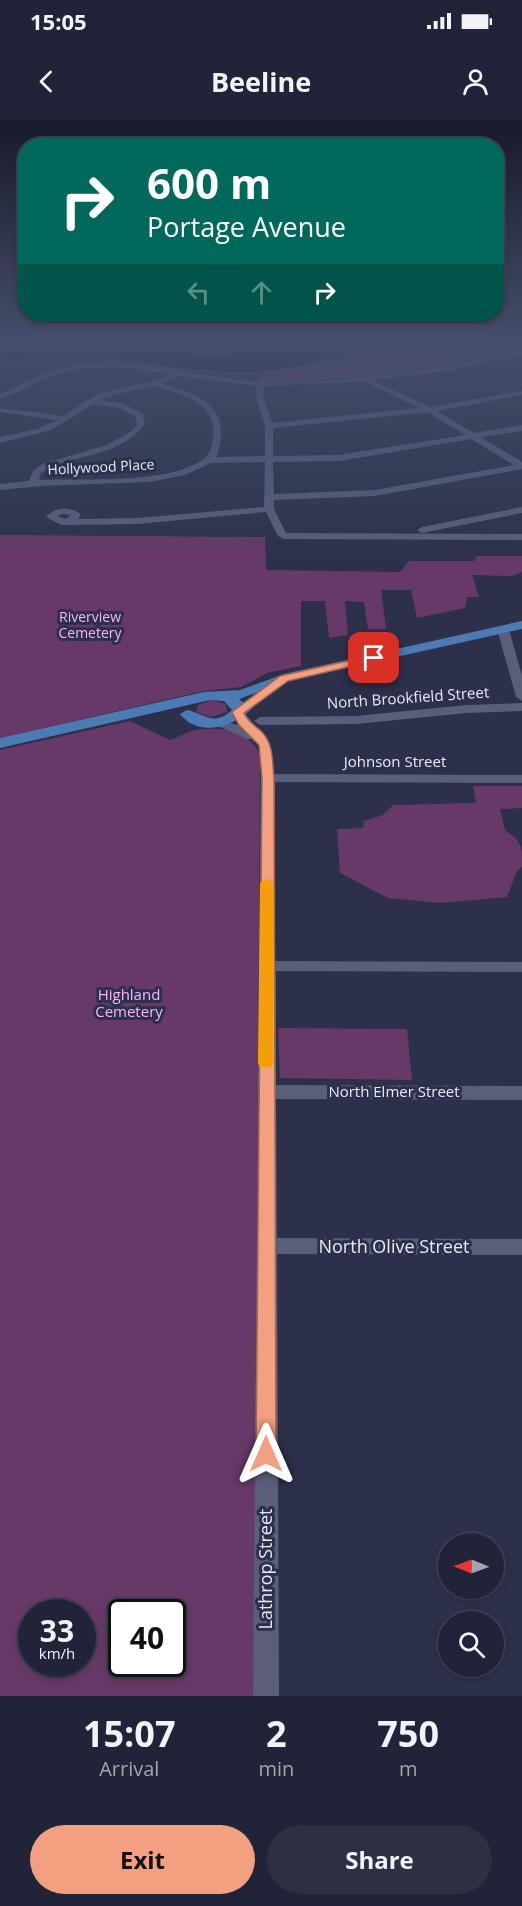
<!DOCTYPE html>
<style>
:root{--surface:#212438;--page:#2d3043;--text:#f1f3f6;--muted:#a2a4ae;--line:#3e4153;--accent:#f3a081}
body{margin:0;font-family:"Open Sans",sans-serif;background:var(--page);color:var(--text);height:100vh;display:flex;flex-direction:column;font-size:22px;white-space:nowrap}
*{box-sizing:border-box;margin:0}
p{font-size:20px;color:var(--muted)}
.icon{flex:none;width:33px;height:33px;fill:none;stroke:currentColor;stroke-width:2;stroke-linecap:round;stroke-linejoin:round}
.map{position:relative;height:1576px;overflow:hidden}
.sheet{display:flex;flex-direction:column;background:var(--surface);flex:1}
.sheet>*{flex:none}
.banner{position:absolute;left:18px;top:18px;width:486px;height:183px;border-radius:24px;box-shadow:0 3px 9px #0003,0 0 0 2px var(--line);background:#00695c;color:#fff;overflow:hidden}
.needle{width:39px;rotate:271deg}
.controls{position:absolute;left:438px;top:1413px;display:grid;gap:12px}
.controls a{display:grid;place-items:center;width:66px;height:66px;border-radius:50%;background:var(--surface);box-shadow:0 3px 9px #0003,0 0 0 2px var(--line);font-size:30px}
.speed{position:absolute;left:18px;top:1479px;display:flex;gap:12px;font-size:30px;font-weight:700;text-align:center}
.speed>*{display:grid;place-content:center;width:78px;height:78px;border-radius:50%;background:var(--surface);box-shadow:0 3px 9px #0003,0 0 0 2px var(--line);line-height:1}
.speed small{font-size:15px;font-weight:400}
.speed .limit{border:3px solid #111;border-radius:9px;background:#fff;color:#111}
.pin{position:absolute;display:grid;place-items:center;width:51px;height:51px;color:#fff;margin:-26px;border-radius:12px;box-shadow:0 3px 9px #0006}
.me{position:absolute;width:66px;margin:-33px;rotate:0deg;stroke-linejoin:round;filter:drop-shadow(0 0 4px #0008)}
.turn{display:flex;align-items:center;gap:21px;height:126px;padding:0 30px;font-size:27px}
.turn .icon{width:78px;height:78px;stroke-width:2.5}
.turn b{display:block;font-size:42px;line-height:51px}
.lanes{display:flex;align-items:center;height:57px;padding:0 30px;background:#0003;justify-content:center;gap:30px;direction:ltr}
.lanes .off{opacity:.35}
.eta{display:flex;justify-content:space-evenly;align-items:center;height:102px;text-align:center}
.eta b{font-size:36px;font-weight:700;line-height:42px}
.cta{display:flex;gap:12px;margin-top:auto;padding:12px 30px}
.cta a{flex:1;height:69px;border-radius:36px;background:var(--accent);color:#111;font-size:24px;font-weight:700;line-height:69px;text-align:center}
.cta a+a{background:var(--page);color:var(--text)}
.status{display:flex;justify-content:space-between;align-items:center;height:42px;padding:0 30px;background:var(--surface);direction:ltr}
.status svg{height:16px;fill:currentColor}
header{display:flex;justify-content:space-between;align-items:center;height:78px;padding:0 30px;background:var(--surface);font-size:27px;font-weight:700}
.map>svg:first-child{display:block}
.green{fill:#673968;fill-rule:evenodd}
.water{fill:#0e1d24;stroke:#4f5a64;stroke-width:1.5}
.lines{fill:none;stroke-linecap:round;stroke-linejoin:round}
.minor{fill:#595e7b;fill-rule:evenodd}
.major{fill:#4c7ab3;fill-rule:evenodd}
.route{fill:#f3a081;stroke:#9e6854;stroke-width:1.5}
.slow{fill:#f59e0b}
.labels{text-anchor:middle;stroke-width:6;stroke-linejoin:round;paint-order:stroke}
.far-street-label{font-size:14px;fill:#e6e9fa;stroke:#2c304a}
.far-park-label{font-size:14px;fill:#fab4fa;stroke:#2c304a}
.street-label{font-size:15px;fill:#e6e9fa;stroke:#2c304a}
.park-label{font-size:15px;fill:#fab4fa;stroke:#2c304a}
.near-street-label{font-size:18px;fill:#e6e9fa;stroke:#2c304a}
</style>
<div class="status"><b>15:05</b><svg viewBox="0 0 49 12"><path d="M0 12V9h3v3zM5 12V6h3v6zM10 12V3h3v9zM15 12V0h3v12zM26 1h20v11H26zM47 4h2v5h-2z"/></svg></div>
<header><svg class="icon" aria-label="back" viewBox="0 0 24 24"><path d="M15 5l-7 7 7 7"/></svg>Beeline<svg class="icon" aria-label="person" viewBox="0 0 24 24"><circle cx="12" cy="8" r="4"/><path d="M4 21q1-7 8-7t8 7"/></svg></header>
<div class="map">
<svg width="522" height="1576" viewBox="0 0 522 1576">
<rect width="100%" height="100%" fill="#2c304a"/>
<g class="green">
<path d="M130 224H285C232 233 183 235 130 224Z"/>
<polygon points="395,224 522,224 522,230 429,251 374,257 259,263 260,252 336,239"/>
<polygon points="0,415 265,417 266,450 400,452 409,441 474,441 477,436 522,436 522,452 512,456 472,455 479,477 467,477 465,488 417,498 411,470 381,470 386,509 368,509 364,482 345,481 348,515 329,518 325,481 301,481 301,546 267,553 241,567 204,571 0,618"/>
<polygon points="212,580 226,584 227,592 211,597 196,592 198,585"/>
<path d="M130 601 170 620C178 618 184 613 192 611 217 605 253 610 260 637L255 1576H0V630ZM32 1492H82V1544H32ZM122 1492H172V1544H122Z"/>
<path d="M473 666H522V688L500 689 505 710C522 722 522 725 522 746L516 753 507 777 440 783 388 778 340 753 337 709 363 708 364 701 383 695 393 685 476 683Z"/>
<polygon points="278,908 407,909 412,960 280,958"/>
</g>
<path class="water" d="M0 224H130L202 233H222L285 224H395C346 232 298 252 247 253 166 255 85 223 5 245V242H0Z"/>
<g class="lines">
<g class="minor">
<path d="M522 230V234L452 250 372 260 430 287 522 271V275L437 291 474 313 522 305V311L481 317 522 342V349L375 376 274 380V389L286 413 522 414V420L283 419 278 416 266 392 137 404 61 405 46 397C55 387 68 386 79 393L81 395 78 399 137 398 264 387 265 342 211 343 185 355 149 362 40 366 0 370V364L29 361 33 351 42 344 107 325 130 312 137 304 136 297 119 288 93 284 51 310 0 323V317L37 309 57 300 0 292V288L64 296C77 287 90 277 105 272 127 265 151 265 171 254 134 248 92 242 55 255 36 262 19 273 0 279V274C22 265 43 251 67 247 135 233 202 261 270 262 354 263 441 250 522 230ZM180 256 256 266 255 274 265 306V336L216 337C220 329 221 319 221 310 220 279 186 271 162 264ZM363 261 419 288 272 303 263 274 264 266ZM154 266C176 273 212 280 213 308 213 317 213 332 205 338 171 365 82 358 39 360L40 354 48 348C82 334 122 335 145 304L143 294 124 284 99 280 117 274ZM428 292 465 315 339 335 273 336V308ZM471 319 514 345 375 370 274 374 273 342 339 341ZM62 394 70 395 66 399 57 396Z"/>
<polygon points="522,387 522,393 422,413 417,410 422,407"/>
<polygon points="503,506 509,509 522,556 522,581 516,577 497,509"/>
<polygon points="522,583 522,591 467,593 356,604 260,605 254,601 260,597 356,596 467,585"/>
<polygon points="238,589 242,590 270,623 274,654 522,655 522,663 275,662 275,841 522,842 522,852 276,851 276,965 522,966 522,980 276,979 277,1118 522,1119 522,1135 277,1134 279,1576 253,1576 261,640 259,627 255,619 247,619 211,603 217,599 241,606 232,593"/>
</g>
<path class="major" d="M522 501V509L288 561 239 579 242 582 254 581 256 584C239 605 200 620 180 594L187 590C206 594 213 607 232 590L224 581 210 580 0 628V618L204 572 240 570 284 554Z"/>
</g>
<linearGradient id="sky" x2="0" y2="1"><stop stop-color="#181a29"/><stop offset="0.5" stop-color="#454e6b"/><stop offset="1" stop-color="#454e6b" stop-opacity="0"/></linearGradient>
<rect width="522" height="444" fill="url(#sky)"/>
<path class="route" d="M374 535 380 538 378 540 288 561 244 593C248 602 254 605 261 611 274 624 272 641 274 658L276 1334 273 1341 266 1344 259 1341 256 1334 262 658 259 625 239 605 232 592 280 556Z"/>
<polygon class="slow" points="267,758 273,763 273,943 271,947 260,947 258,943 260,763"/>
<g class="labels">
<g class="far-street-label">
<text transform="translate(101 347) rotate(-3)" y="5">Hollywood Place</text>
</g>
<g class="far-park-label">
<text x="90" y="502">Riverview<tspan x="90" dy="16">Cemetery</tspan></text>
</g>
<g class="street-label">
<text transform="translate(408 578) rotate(-4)" y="5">North Brookfield Street</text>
<text x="395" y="647">Johnson Street</text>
<text x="394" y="977">North Elmer Street</text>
</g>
<g class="park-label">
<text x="129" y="880">Highland<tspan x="129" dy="17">Cemetery</tspan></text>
</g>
<g class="near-street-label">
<text x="394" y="1133">North Olive Street</text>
<text transform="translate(266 1449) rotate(-90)" y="6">Lathrop Street</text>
</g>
</g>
</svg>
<div class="controls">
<a><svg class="needle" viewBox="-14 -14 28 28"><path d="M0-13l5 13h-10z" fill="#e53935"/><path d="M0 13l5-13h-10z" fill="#a2a4ae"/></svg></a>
<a><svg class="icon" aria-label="search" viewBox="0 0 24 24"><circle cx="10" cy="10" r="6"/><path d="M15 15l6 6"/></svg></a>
</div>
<div class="speed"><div>33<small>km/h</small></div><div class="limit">40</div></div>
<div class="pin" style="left:374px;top:538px;background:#d93025"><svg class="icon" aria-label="arrive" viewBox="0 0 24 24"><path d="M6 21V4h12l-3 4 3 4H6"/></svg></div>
<svg class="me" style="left:266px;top:1334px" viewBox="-20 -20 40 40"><path d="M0-17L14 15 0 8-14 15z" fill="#f3a081" stroke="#fff" stroke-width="4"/></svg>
<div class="banner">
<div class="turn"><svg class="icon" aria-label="right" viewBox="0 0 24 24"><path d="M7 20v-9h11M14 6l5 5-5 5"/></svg><div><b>600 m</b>Portage Avenue</div></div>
<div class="lanes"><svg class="icon off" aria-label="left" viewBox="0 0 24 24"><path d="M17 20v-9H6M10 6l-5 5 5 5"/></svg><svg class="icon off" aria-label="ahead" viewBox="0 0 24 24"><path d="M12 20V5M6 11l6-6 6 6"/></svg><svg class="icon" aria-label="right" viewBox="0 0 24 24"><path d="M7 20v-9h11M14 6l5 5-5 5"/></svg></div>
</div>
</div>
<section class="sheet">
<div class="eta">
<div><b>15:07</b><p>Arrival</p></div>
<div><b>2</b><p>min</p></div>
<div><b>750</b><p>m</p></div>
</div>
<div class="cta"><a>Exit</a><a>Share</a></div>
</section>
